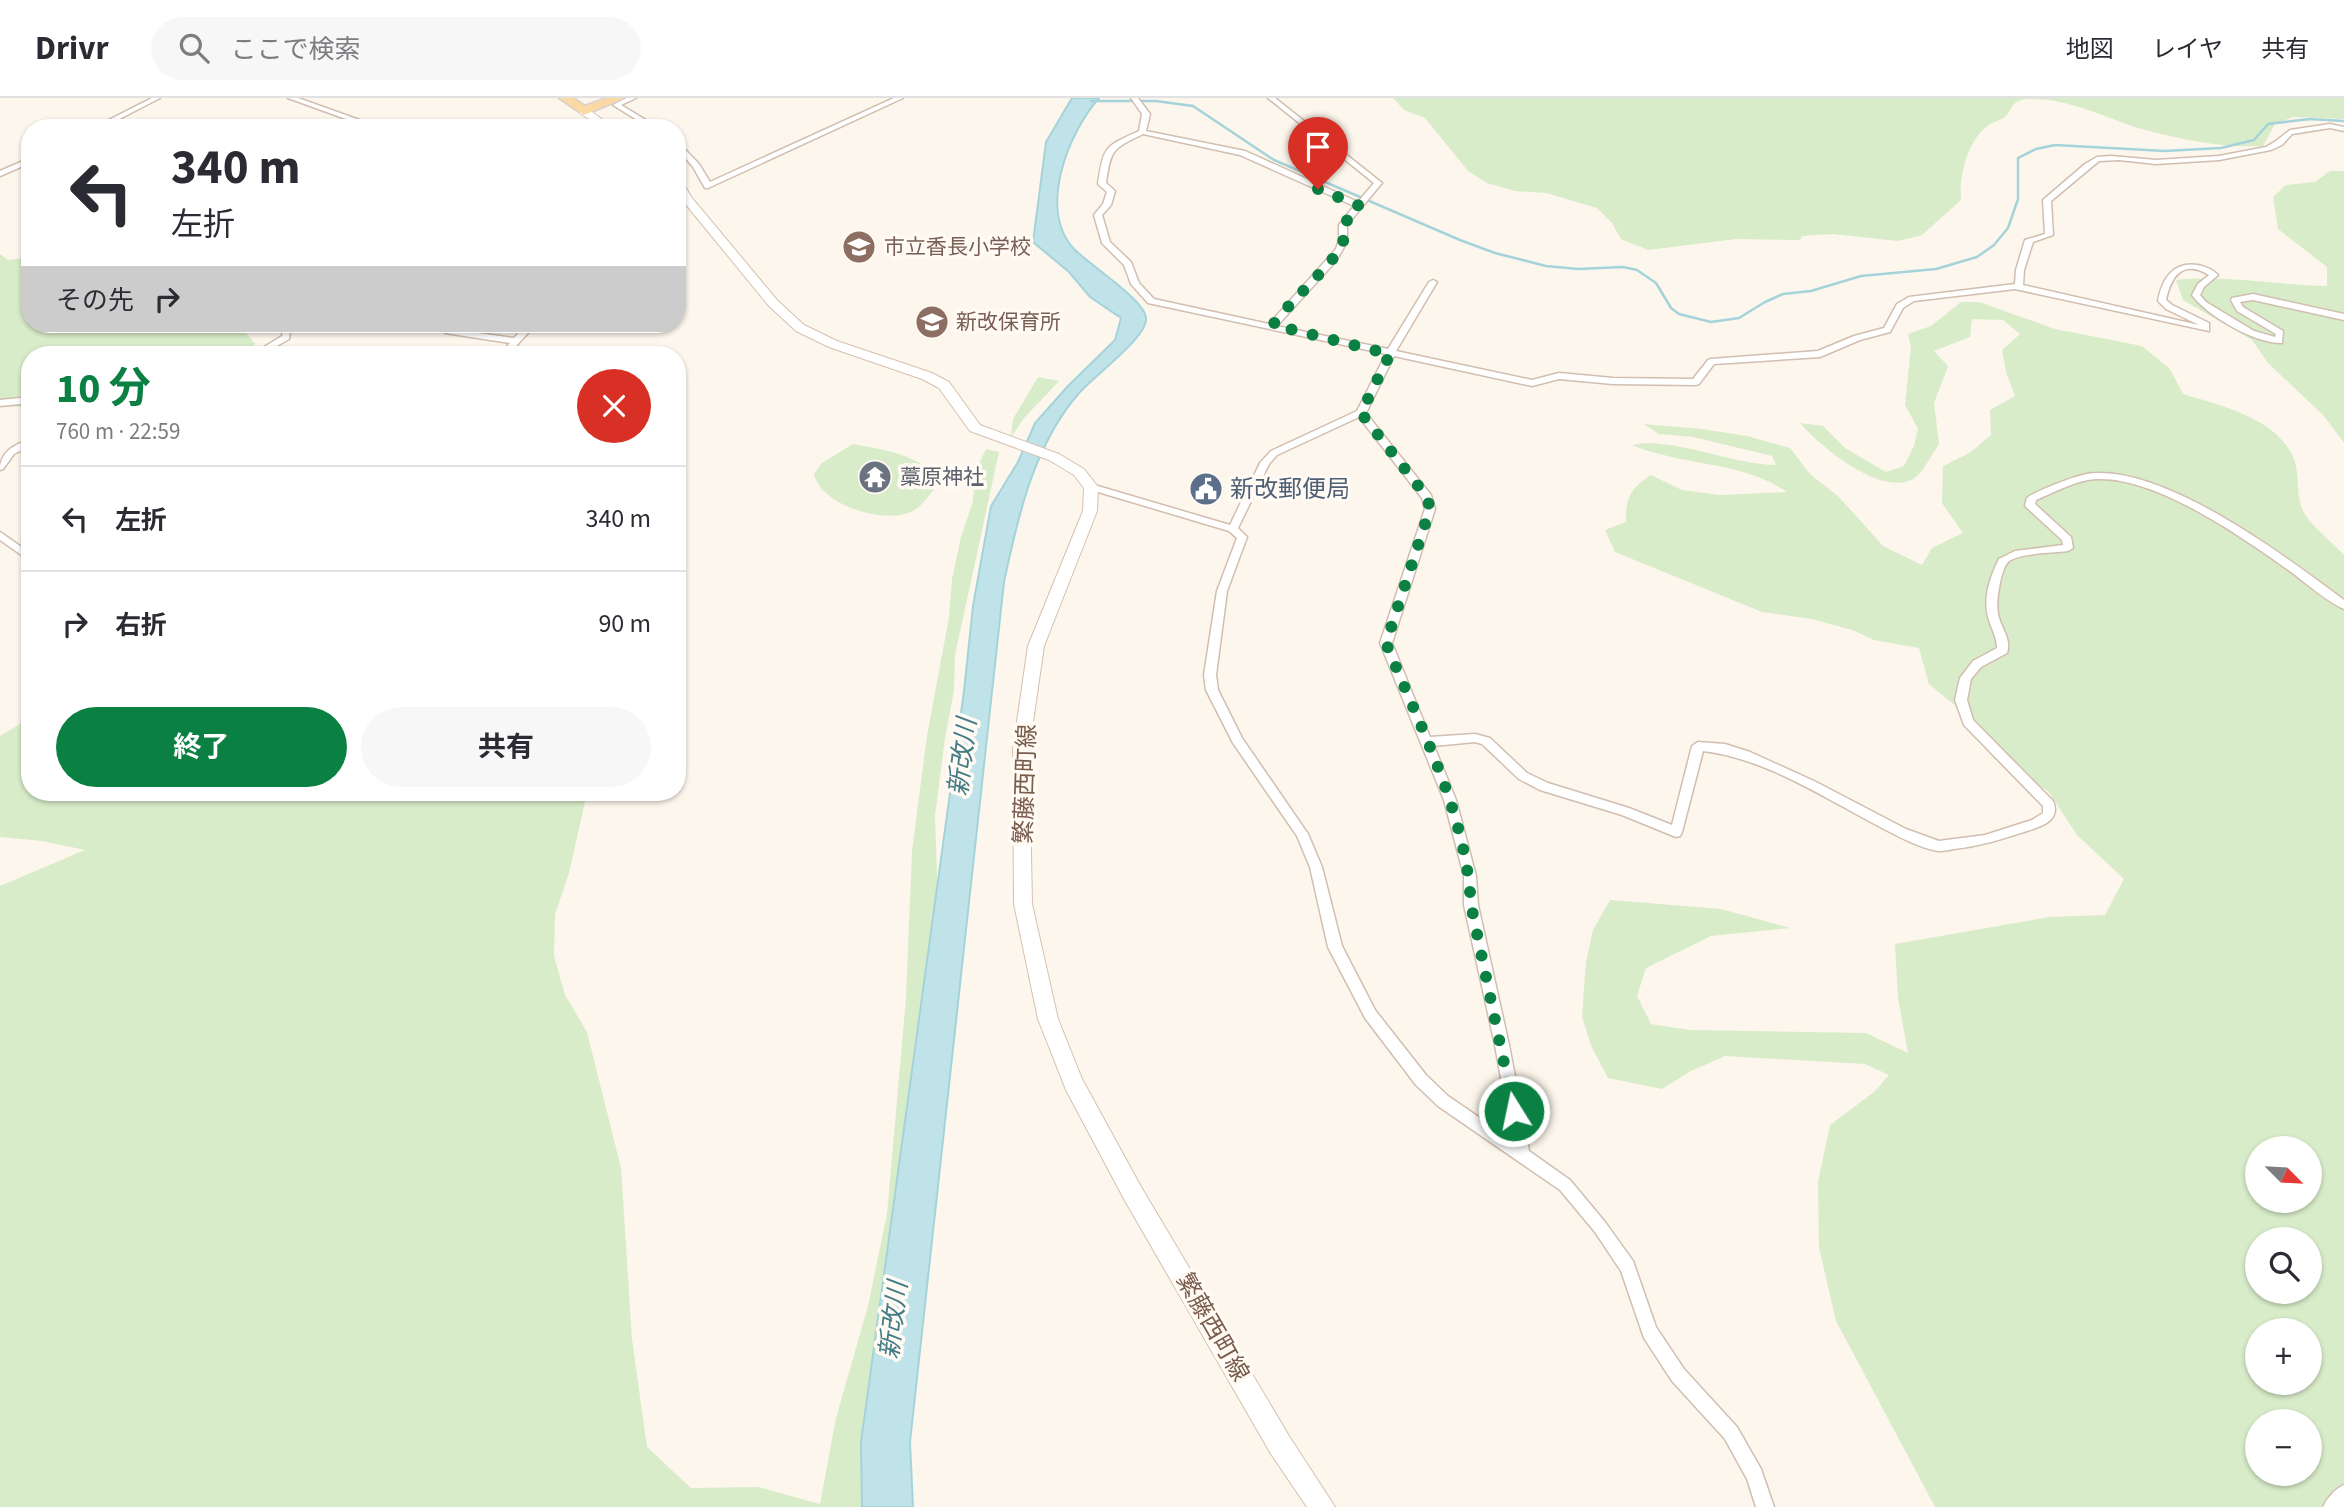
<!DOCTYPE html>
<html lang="ja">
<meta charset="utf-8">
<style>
:root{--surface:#fff;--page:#f7f7f7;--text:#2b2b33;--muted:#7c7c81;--line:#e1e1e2;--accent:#0b8043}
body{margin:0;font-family:"Source Sans 3","Noto Sans JP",sans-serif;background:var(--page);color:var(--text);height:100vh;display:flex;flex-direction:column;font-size:26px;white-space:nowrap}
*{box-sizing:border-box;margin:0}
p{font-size:23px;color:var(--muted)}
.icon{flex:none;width:38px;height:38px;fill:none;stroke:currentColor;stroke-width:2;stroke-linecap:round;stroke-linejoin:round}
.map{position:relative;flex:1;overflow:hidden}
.sheet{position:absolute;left:21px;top:248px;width:665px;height:455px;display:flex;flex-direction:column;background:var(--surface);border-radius:28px;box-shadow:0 2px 5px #0004}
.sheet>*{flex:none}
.top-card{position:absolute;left:21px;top:21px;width:665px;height:214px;border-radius:28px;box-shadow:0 2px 5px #0004;background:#fff;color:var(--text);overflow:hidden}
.needle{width:46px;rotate:114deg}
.controls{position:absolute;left:2245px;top:1038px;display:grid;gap:14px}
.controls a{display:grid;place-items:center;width:77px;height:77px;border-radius:50%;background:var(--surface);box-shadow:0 2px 5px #0004;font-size:35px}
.pin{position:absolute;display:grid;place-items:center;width:60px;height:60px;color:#fff;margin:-72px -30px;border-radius:50% 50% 50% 0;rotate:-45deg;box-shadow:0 0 7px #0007}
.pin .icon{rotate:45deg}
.me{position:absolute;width:77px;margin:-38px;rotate:350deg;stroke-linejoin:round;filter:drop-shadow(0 0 5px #0008)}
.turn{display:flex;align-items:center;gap:24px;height:147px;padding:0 35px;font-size:32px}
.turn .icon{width:91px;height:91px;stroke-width:2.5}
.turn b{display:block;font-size:49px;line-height:60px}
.then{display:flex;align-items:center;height:66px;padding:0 35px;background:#0003;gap:14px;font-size:26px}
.round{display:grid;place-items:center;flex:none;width:74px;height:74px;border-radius:37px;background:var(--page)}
.headline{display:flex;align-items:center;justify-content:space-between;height:119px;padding:0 35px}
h1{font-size:42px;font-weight:700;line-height:52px;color:var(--accent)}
.primary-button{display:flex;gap:14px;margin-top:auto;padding:14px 35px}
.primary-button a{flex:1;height:80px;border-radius:42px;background:var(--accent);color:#fff;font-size:28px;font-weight:700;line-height:80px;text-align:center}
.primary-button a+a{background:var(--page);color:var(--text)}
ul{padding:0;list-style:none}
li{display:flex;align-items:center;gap:21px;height:105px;padding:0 35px;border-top:2px solid var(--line)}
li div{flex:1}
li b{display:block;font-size:26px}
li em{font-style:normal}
header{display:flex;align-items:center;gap:42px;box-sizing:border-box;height:98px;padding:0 35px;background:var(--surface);border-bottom:2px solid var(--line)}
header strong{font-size:33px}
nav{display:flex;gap:38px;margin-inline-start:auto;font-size:24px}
.search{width:490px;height:63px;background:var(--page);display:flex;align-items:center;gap:18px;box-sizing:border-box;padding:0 24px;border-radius:38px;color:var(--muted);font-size:26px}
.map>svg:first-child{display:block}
.green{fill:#d8ecc9;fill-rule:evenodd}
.water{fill:#bfe3e8;stroke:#a5d3da;stroke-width:2}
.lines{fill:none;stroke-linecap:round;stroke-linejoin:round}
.stream{stroke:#a5d3da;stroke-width:2.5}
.minor-casing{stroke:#d1beb0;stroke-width:3}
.secondary-casing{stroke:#d6c0b0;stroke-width:2}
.primary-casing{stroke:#dad1cd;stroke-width:3}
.minor{fill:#fff;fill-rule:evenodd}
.secondary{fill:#fff;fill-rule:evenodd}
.primary{fill:#fbd9a5;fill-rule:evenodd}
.route{stroke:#0b8043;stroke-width:12;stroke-dasharray:0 21.6}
.labels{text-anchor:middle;stroke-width:7;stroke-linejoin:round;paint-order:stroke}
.far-education-label{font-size:21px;fill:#785e54;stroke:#fffaf3;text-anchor:start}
.far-worship-label{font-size:21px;fill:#5b616d;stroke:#fffaf3;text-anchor:start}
.service-label{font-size:24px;fill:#4e5e75;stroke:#fffaf3;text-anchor:start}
.street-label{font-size:24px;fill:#7a5c4d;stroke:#fffaf3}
.water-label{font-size:26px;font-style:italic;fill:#437c86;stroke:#fffaf3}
</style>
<header>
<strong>Drivr</strong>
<div class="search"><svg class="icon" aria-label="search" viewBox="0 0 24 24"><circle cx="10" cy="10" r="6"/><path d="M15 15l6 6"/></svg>ここで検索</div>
<nav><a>地図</a><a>レイヤ</a><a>共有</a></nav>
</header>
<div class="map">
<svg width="2344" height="1409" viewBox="0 0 2344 1409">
<rect width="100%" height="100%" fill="#fdf6ec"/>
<g class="green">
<path d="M1393 0H2344V21L2293 19 2275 26 2263 48C2223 50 2181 42 2142 31 2104 20 2070 0 2029 1 2012 1 2013 10 2005 19 2000 23 1991 24 1986 29 1967 45 1959 78 1961 102L1922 137 1898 143 1833 136 1802 138 1800 142 1736 141 1648 152 1621 141 1612 125 1597 110 1546 95 1515 93 1487 85 1468 73 1425 20 1404 12Z"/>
<path d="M2330 73H2344V345L2324 318 2268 265 2252 242 2183 202 2176 182C2227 177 2276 187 2327 188V169L2278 131 2273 99 2286 87 2315 84Z"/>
<polygon points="0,156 8,162 30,159 30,226 242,226 242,230 255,246 245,257 30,257 30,309 0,308"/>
<path d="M1961 204H1979L2055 231 2142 248 2170 271 2183 296C2220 307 2276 320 2293 359 2301 376 2294 401 2306 418 2316 432 2332 444 2344 457V1409H1935L1836 1223 1819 1150 1818 1084 1830 1027 1874 994 1889 977 1865 966 1725 958 1691 973 1662 991 1608 980 1592 950 1582 919 1586 864 1593 832 1610 802 1721 811 1790 830 1711 838 1646 870 1637 898 1651 926 1690 932 1866 935 1908 955 1898 900 1895 846 2049 819 2105 817 2124 781 2077 737 2048 693 1994 661 1969 619 1929 586 1919 550 1874 542 1852 532 1812 521 1762 514 1615 454 1605 432 1626 424C1625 401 1631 389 1651 377L1682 392 1720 397 1787 394C1743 363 1681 368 1632 347 1672 338 1732 367 1776 367L1772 358 1693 339 1659 336 1644 326 1702 331 1747 338 1790 350 1810 376 1839 399 1883 448 1922 467 1932 450 1963 435 1942 405 1943 368 1971 354 1991 337 1990 312 2015 298 2006 274 2002 252 2020 236 2003 222 1972 221 1970 239 1934 253 1948 268 1934 305 1939 346C1932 356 1923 375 1913 381 1880 399 1820 348 1800 325L1823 328 1845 350 1886 374 1904 368 1914 348 1918 331 1905 307 1911 249 1908 236 1931 228ZM2258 1050H2310V1102H2258ZM2258 1141H2310V1194H2258ZM2258 1232H2310V1284H2258ZM2258 1323H2310V1376H2258Z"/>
<polygon points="1038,279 1059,283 1025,319 1011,339 1013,321"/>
<path d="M853 346C879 351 926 357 939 384 932 393 924 407 913 413 886 427 821 408 814 376L822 365Z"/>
<polygon points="986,351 999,354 955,557 954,592 945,640 935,718 937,777 935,829 893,1409 0,1409 0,788 85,752 42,743 0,739 0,638 30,620 30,695 587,695 569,775 555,816 554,858 565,897 587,934 621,1070 632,1241 647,1349 691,1390 758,1389 820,1406 836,1320 868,1208 887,1116 906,900 912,753 927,638 949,519 952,481 961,439 973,404 975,374"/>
</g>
<path class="water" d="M1072 0H1099C1069 34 1037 111 1074 151 1087 165 1145 202 1146 220 1148 239 1094 278 1080 294 1034 346 1018 418 1004 484L910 1344 913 1409H862L861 1344 964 593 973 508 991 408 1018 364 1035 325 1068 288 1115 242 1121 220 1090 199 1069 174 1033 144 1046 44Z"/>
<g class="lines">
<polyline class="stream" points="1091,3 1156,3 1193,8 1274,62 1460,142 1495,155 1546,168 1578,171 1623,169 1637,172 1656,185 1671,210 1679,216 1711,224 1739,220 1765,204 1783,196 1811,193 1861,178 1936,171 1977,159 1994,147 2008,130 2018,101 2018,60 2036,51 2055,47 2165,53 2221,50 2254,42 2268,26 2310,21 2344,23"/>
<defs>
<g id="minor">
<polygon points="152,0 160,0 102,30 93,30"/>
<polygon points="288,0 298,0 382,30 371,30"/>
<polygon points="627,0 636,0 621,7 659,30 650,30 613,7"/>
<polygon points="894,0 903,0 708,90 705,90 693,69 677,50 677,43 699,66 710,84"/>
<path d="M1131 0H1138L1150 16 1146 33 1245 53 1358 104 1374 85 1268 0H1275L1382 85 1347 127V144L1336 163 1277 228 1388 251 1429 184 1433 182 1437 184 1396 253 1532 282 1559 275 1613 280 1693 281 1708 262 1711 261 1818 253 1854 238 1884 230 1897 206 1909 199 2015 186 2016 172 2025 142 2045 136 2043 102 2085 66 2097 59 2111 58 2156 62 2219 58 2266 49 2276 43 2290 32 2330 26 2344 29V33L2330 30 2292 36 2282 47 2271 52 2219 62 2156 66 2119 62 2099 63 2051 103 2053 137 2033 144 2024 172 2023 187 2199 227 2166 211 2158 203C2162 181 2173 163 2198 167 2206 169 2212 171 2218 177L2204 189 2200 197 2206 204 2254 233 2275 239 2276 236 2237 213 2231 202 2232 200 2253 196 2344 216V222L2253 202 2240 204 2243 209 2283 233 2282 245C2256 246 2207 218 2192 197L2198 186 2209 177C2183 161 2171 178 2166 202L2172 207 2209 225V233L2015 191 1914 203 1903 210 1890 234 1860 242 1820 259 1714 266 1699 286 1696 287 1613 286 1559 281 1532 288 1394 258 1366 315 1431 397 1435 411 1392 545 1430 639 1475 636 1490 640 1527 675 1548 685 1629 710 1672 727 1692 648 1698 644 1725 646 1750 654 1814 683 1906 731 1939 743 1985 737 2032 722 2043 715V708L1964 627 1955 602 1960 580 1973 563 1997 550C1997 540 1992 532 1989 522 1982 502 1990 479 1999 461L2015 453 2063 447 2062 442 2026 409 2025 407 2027 400C2035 394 2046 390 2056 386 2069 381 2084 375 2097 375 2172 373 2285 458 2344 502V511C2325 503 2304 483 2287 471 2240 438 2157 379 2097 381 2076 382 2055 394 2036 402L2035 406 2071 439 2073 450 2068 453C2054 455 2018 455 2008 464 2003 470 2000 483 1999 490 1997 501 1996 513 2000 523 2004 534 2011 543 2007 555L1981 569 1971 581 1967 602 1973 622 2053 703C2061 722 2043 728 2027 733 2002 741 1981 748 1954 751 1949 752 1943 753 1938 753 1918 750 1888 733 1869 723 1817 695 1762 660 1703 653L1682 734 1680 738 1676 739 1622 717 1540 692 1519 681 1482 646 1475 644 1434 648 1456 702 1476 778 1478 807 1509 947 1529 1053 1570 1082 1605 1124 1633 1163 1656 1229 1684 1271 1737 1329 1761 1371 1774 1409H1756L1747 1381 1725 1341 1672 1283 1644 1240 1621 1173 1595 1134 1560 1092 1438 1008 1416 987 1365 920 1328 849 1310 769 1297 738 1233 645 1206 592 1204 577 1217 493 1237 440 1229 433 1088 391 1086 389 1091 386 1230 427 1260 365 1271 353 1357 313 1386 256 1148 205 1131 186 1124 167 1102 145 1094 117 1103 106 1107 94 1098 86C1104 48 1104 49 1139 33L1142 16ZM1143 36 1240 57 1354 108 1339 127V142L1336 151 1269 226 1154 201 1139 185 1131 164 1110 144 1102 117 1111 107 1115 93 1106 85C1111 51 1112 51 1143 36ZM1359 319 1422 400 1425 411 1380 545 1444 702 1464 778V807L1495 947 1512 1042 1448 998 1426 977 1375 912 1342 848 1322 769 1308 736 1242 640 1218 592 1216 577 1227 493 1247 439 1238 430 1269 366 1277 357Z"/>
<polygon points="30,60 30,65 0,78 0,73"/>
<polygon points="279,226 289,226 291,228 289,241 261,257 251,257 282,238 283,229"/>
<polygon points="441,226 449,226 451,231 514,240 527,226 536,226 508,257 499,257 510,245 445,235"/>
<polygon points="30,299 30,305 0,308 0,302"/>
<path d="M30 341V348L14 356 3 371 0 372C0 354 14 347 30 341Z"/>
<polygon points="0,434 30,455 30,463 0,442"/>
<path d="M2344 1387V1409H2323C2327 1400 2335 1391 2344 1387Z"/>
</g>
<g id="secondary">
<polygon points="580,11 588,11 614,30 602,30 580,15"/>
<polygon points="677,81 681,82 692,100 777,202 804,227 837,243 932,275 949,284 980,327 1059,356 1084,371 1098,389 1097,413 1044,548 1029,651 1032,806 1058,921 1082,981 1140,1087 1289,1338 1335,1409 1307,1409 1271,1356 1124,1101 1066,992 1038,921 1014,806 1013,651 1028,548 1083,413 1084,390 1074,377 1049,362 970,333 939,290 922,281 829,249 796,233 769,208 683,103 677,94"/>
</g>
<polygon id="primary" points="559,0 573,0 585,8 607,0 624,0 584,17"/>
</defs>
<use href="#minor" class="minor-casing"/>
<use href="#secondary" class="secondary-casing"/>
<use href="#primary" class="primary-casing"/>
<use href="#minor" class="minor"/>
<use href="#secondary" class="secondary"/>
<use href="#primary" class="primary"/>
</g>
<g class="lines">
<path class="route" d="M1318 91 1360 108 1343 127C1343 132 1344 139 1343 144 1340 160 1286 207 1273 227L1390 256 1361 315 1427 399 1430 411 1386 545C1420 629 1466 715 1471 807L1514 1013"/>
</g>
<defs>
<symbol id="school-disc" viewBox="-11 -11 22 22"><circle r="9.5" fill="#8d6e63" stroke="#fffaf3"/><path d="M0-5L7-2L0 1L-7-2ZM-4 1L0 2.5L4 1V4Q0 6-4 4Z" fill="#fff"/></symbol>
<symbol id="temple-disc" viewBox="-11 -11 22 22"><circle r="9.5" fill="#6b7280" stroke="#fffaf3"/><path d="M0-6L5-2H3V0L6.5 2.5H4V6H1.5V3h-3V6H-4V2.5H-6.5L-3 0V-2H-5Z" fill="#fff"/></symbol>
<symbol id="civic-disc" viewBox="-11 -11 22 22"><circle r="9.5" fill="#5c6f8a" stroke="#fffaf3"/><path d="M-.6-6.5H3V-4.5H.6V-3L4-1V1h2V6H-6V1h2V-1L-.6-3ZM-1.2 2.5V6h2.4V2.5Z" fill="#fff"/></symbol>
</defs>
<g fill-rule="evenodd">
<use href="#school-disc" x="840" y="130" width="38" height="38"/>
<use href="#school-disc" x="913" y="205" width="38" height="38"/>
<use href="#temple-disc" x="856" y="360" width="38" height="38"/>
<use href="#civic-disc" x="1187" y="372" width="38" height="38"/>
</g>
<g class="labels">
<g class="far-education-label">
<text x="884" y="156">市立香長小学校</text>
<text x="956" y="231">新改保育所</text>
</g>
<g class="far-worship-label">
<text x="900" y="386">藁原神社</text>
</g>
<g class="service-label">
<text x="1230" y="399">新改郵便局</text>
</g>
<g class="street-label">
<text transform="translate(1025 686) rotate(-88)" y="8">繁藤西町線</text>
<text transform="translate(1213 1229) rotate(60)" y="8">繁藤西町線</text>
</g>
<g class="water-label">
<text transform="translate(962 659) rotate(-83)" y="9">新改川</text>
<text transform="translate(893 1222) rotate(-83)" y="9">新改川</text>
</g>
</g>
</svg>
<div class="controls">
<a><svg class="needle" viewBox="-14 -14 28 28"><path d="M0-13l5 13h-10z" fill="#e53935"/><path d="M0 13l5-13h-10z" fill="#7c7c81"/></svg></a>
<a><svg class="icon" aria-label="search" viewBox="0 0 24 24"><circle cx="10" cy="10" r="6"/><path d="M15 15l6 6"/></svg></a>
<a>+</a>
<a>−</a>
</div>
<div class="pin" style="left:1318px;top:91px;background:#d93025"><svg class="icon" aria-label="arrive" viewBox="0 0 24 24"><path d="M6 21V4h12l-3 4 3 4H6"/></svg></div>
<svg class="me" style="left:1514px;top:1013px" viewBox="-20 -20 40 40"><circle r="17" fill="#0b8043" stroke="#fff" stroke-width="3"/><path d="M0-11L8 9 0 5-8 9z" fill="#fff"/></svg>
<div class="top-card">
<div class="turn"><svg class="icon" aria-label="left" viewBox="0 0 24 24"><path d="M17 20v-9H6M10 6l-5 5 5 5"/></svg><div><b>340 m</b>左折</div></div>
<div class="then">その先<svg class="icon" aria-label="right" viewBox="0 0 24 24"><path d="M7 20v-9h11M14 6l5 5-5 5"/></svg></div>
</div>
<section class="sheet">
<div class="headline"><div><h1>10 分</h1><p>760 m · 22:59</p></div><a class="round" style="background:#d93025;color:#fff"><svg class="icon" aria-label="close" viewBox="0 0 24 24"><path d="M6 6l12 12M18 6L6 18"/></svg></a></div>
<ul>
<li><svg class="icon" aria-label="left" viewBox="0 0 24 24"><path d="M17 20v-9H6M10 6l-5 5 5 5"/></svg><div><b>左折</b></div><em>340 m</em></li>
<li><svg class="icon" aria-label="right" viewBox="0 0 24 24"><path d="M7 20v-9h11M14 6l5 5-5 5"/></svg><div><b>右折</b></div><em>90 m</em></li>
</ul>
<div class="primary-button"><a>終了</a><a>共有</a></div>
</section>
</div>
